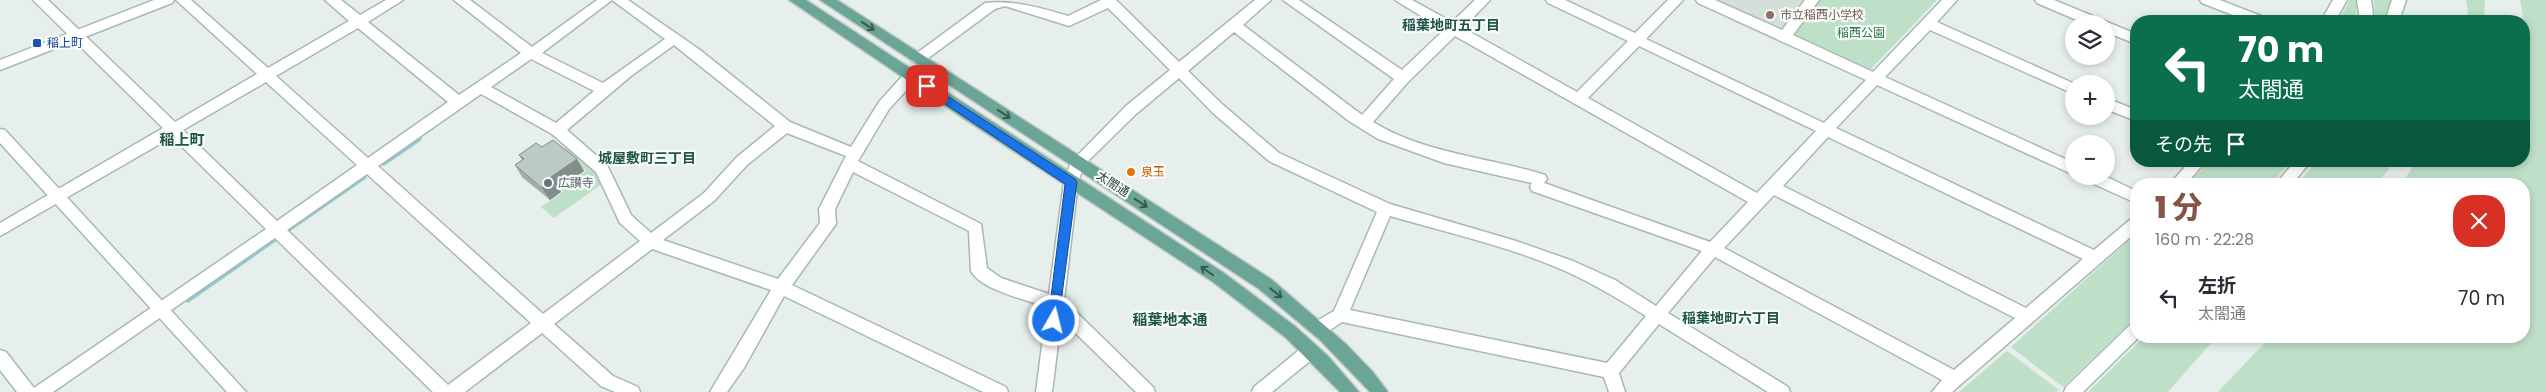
<!DOCTYPE html>
<html lang="ja">
<meta charset="utf-8">
<style>
:root{--surface:#fff;--page:#f7f7f7;--text:#2b2b33;--muted:#7c7c81;--accent:#855347}
body{margin:0;font-family:Poppins,"Noto Sans JP",sans-serif;background:var(--page);color:var(--text);height:100vh;display:flex;flex-direction:column;font-size:19px;white-space:nowrap}
*{box-sizing:border-box;margin:0}
p{font-size:16px;color:var(--muted)}
.icon{flex:none;width:28px;height:28px;fill:none;stroke:currentColor;stroke-width:2;stroke-linecap:round;stroke-linejoin:round}
.map{position:relative;flex:1;overflow:hidden}
.drawer{position:absolute;left:2130px;top:178px;width:400px;height:165px;display:flex;flex-direction:column;background:var(--surface);border-radius:20px;box-shadow:0 2px 8px #0003}
.drawer>*{flex:none}
.guide{position:absolute;left:2130px;top:15px;width:400px;height:152px;border-radius:20px;box-shadow:0 2px 8px #0003;background:#0b6e4f;color:#fff;overflow:hidden}
.controls{position:absolute;left:2065px;top:15px;display:grid;gap:10px}
.controls a{display:grid;place-items:center;width:50px;height:50px;border-radius:50%;background:var(--surface);box-shadow:0 2px 8px #0003;font-size:25px}
.pin{position:absolute;display:grid;place-items:center;width:42px;height:42px;color:#fff;margin:-21px;border-radius:10px;box-shadow:0 2px 8px #0006}
.me{position:absolute;width:55px;margin:-28px;rotate:8deg;stroke-linejoin:round;filter:drop-shadow(0 0 4px #0008)}
.turn{display:flex;align-items:center;gap:18px;height:105px;padding:0 25px;font-size:22px}
.turn .icon{width:65px;height:65px;stroke-width:2.5}
.turn b{display:block;font-size:35px;line-height:42px}
.then{display:flex;align-items:center;height:48px;padding:0 25px;background:#0003;gap:10px;font-size:19px}
.round{display:grid;place-items:center;flex:none;width:52px;height:52px;border-radius:20px;background:var(--page)}
.head{display:flex;align-items:center;justify-content:space-between;height:85px;padding:0 25px}
h1{font-size:30px;font-weight:800;line-height:38px;color:var(--accent)}
ul{padding:0;list-style:none}
li{display:flex;align-items:center;gap:15px;height:70px;padding:0 25px}
li div{flex:1}
li b{display:block;font-size:19px}
li em{font-style:normal}
.map>svg:first-child{display:block}
.built{fill:#d4dfda}
.green{fill:#bfe0c8}
.lines{fill:none;stroke-linecap:round;stroke-linejoin:round}
.stream{stroke:#8ec9d4;stroke-width:5}
.street-casing{stroke:#a8b8b2;stroke-width:3}
.secondary-casing{stroke:#a4bbb3;stroke-width:3}
.primary-casing{stroke:#c2cac8;stroke-width:3}
.street{fill:#fff;fill-rule:evenodd}
.secondary{fill:#fff;fill-rule:evenodd}
.primary{fill:#6aa596;fill-rule:evenodd}
.wall{fill:#a1aea9}
.shaded-wall{fill:#838d89}
.building{fill:#bbcac4;stroke:#838d89}
.oneway{stroke:#365b51}
.route{fill:#1a73e8;stroke:#114b97}
.education-dot{fill:#8d6e63;stroke:#f7fbf9;stroke-width:2}
.transit-dot{fill:#1a4fb4;stroke:#f7fbf9;stroke-width:2}
.food-dot{fill:#e8710a;stroke:#f7fbf9;stroke-width:2}
.worship-dot{fill:#6b7280;stroke:#f7fbf9;stroke-width:2}
.labels{text-anchor:middle;stroke-width:4.5;stroke-linejoin:round;paint-order:stroke}
.education-label{font-size:12px;fill:#785e54;stroke:#f7fbf9;text-anchor:start}
.park-label{font-size:12px;fill:#2d7a4b;stroke:#f7fbf9}
.transit-label{font-size:12px;fill:#164399;stroke:#f7fbf9;text-anchor:start}
.food-label{font-size:12px;fill:#c56008;stroke:#f7fbf9;text-anchor:start}
.worship-label{font-size:12px;fill:#5b616d;stroke:#f7fbf9;text-anchor:start}
.street-label{font-size:12px;fill:#24423a;stroke:#f7fbf9}
.neighbourhood-label{font-size:14px;font-weight:bold;fill:#1f5548;stroke:#f7fbf9}
.quarter-label{font-size:15px;font-weight:bold;fill:#1f5548;stroke:#f7fbf9}
</style>
<div class="map">
<svg width="2546" height="392" viewBox="0 0 2546 392">
<rect width="100%" height="100%" fill="#e6efeb"/>
<polygon class="built" points="1711,0 1807,0 1784,30 1778,31"/>
<g class="green">
<polygon points="1817,0 1937,0 1871,69 1864,69 1795,38 1792,33"/>
<polygon points="2350,0 2356,0 2356,21 2338,21"/>
<polygon points="2374,0 2391,0 2384,21 2375,21"/>
<polygon points="2466,0 2485,0 2484,21 2466,21 2468,13"/>
<polygon points="2520,0 2546,0 2546,392 2218,392 2271,336 2524,336 2524,184 2401,184 2417,161 2524,161 2524,21"/>
<polygon points="569,146 597,172 603,183 554,218 541,207 563,192 560,189 586,171 561,151"/>
<polygon points="2210,161 2291,161 2271,184 2188,184"/>
<polygon points="2318,161 2395,161 2377,184 2297,184"/>
<polygon points="2136,234 2136,317 2063,387 2011,347"/>
<polygon points="2145,336 2217,336 2168,392 2088,392"/>
<polygon points="2007,351 2059,390 2056,392 1959,392"/>
</g>
<g class="lines">
<g class="stream">
<polyline points="384,163 419,139"/>
<polyline points="289,229 364,177"/>
<polyline points="188,300 275,239"/>
</g>
<defs>
<g id="street">
<path d="M33 0H48L175 122 257 74 176 0H191L268 68 349 21 325 0H341L360 15 386 0H403L368 22 459 95 521 53 454 0H470L532 47 597 0H628L700 50 790 122 851 147 879 102 906 72 911 71 918 76 916 80 889 109 858 161 981 224 987 268 1001 278 1049 294 1064 182 1071 162 1126 106 1170 70 1108 8 1069 26 1005 6 995 9 923 62H913L911 59 913 56 985 3C1013 0 1042 8 1068 16L1101 0H1116L1179 62 1255 0H1271L1243 25 1362 115 1394 79 1283 0H1299L1402 70 1444 30 1395 0H1412L1452 22 1475 0H1490L1463 28 1577 92 1628 41 1548 3 1546 0H1565L1635 33 1668 0H1683L1646 39 1824 123 1866 80 1698 3 1696 0H1715L1782 30 1805 0H1819L1793 35 1873 72 1942 0H1957L1937 22 2075 84 2074 94 1930 30 1885 77 2074 163V175L1877 85 1836 128 2094 250 2131 219 2136 217V232L1952 392H1932L1942 380 1715 257 1668 313 1788 387 1790 392H1768L1659 324 1619 373 1625 392H1609L1604 377 1342 322C1333 328 1324 336 1313 333L1311 328 1313 323 1334 311 1377 212 1269 161 1213 113 1179 78 1136 114 1084 165 1078 182 1064 300 1153 387 1155 392H1136L1061 319 1052 392H1036L1047 307C1027 300 981 290 971 271L969 231 853 172 835 209 836 224 833 228 792 285 1006 387 1008 392H983L784 296 744 368 727 392H710L771 290 652 249 554 324 613 376 638 387 640 392H615L601 386 542 333 465 392H433L275 238 53 392H17L0 370V350L6 352 34 388 266 229 172 137 0 236V223L163 128ZM612 0 665 39 603 83 542 53ZM358 28 448 102 368 158 276 76ZM1234 32 1349 121 1378 139 1444 163 1532 183 1530 187 1532 191 1702 251 1656 306 1615 280 1573 261 1516 241 1390 204 1279 153 1223 105 1188 71ZM1455 36 1748 202 1710 242 1544 183 1547 179 1545 175C1488 157 1425 154 1373 122L1408 82ZM674 45 775 126 737 157 704 193 651 233 631 215 607 165 567 130 631 76ZM1639 46 1816 131 1757 193 1588 98ZM531 59 594 91 556 123 491 87ZM266 82 357 165 277 221 183 130ZM481 94 552 134 596 172 620 223 640 241 543 314 378 166ZM787 133 846 156 819 209 820 223 778 279 663 240 714 201 747 165ZM1828 137 2083 259 2026 308 1783 186ZM367 174 531 323 448 385 287 230ZM1774 195 2015 318 1954 370 1724 248ZM1390 216C1448 233 1508 246 1563 270 1592 283 1619 299 1646 316L1607 363 1350 310Z"/>
<polygon points="2035,0 2054,0 2136,34 2136,44 2106,32 2106,24 2086,24 2037,3"/>
<polygon points="2200,0 2220,0 2266,18 2268,21 2248,21 2202,3"/>
<polygon points="2333,0 2347,0 2335,21 2321,21"/>
<polygon points="2357,0 2371,0 2374,21 2360,21"/>
<polygon points="2106,98 2136,110 2136,121 2106,109"/>
<polygon points="2190,161 2206,161 2186,184 2170,184"/>
<polygon points="2083,176 2105,176 2136,191 2136,203 2085,180"/>
<polygon points="1310,344 1316,346 1318,351 1316,356 1272,392 1252,392 1254,387 1304,346"/>
</g>
<g id="secondary">
<polygon points="154,0 174,0 172,3 0,70 0,60"/>
<polygon points="2392,0 2406,0 2399,21 2385,21"/>
<polygon points="0,129 5,130 246,392 227,392 0,143"/>
<polygon points="2295,161 2311,161 2292,184 2276,184"/>
<polygon points="2136,323 2136,336 2140,336 2083,392 2064,392 2066,387 2130,325"/>
</g>
<g id="primary">
<polygon points="789,0 806,0 1224,273 1296,327 1328,356 1359,392 1340,392 1285,337 1213,282 963,118"/>
<polygon points="820,0 837,0 1271,279 1346,344 1373,372 1388,392 1370,392 1320,340 1259,289"/>
</g>
</defs>
<use href="#street" class="street-casing"/>
<use href="#secondary" class="secondary-casing"/>
<use href="#primary" class="primary-casing"/>
<use href="#street" class="street"/>
<use href="#secondary" class="secondary"/>
<use href="#primary" class="primary"/>
</g>
<polygon class="wall" points="542,147 584,171 559,189 561,192 550,200 522,177 515,165 522,160 519,155"/>
<polygon class="shaded-wall" points="577,159 584,171 559,189 561,192 550,200 542,188 551,177"/>
<polygon class="building" points="553,140 577,159 551,177 554,180 542,188 515,165 524,159 519,155 536,143 542,147"/>
<defs><path id="oneway-shaft" d="M-6 0H5M1.5-3L5.5 0L1.5 3" fill="none" stroke-width="1.6" stroke-linecap="round" stroke-linejoin="round" transform="scale(1.25)"/></defs>
<g class="oneway">
<use href="#oneway-shaft" transform="translate(868 26) rotate(33)"/>
<use href="#oneway-shaft" transform="translate(1004 114) rotate(33)"/>
<use href="#oneway-shaft" transform="translate(1141 203) rotate(33)"/>
<use href="#oneway-shaft" transform="translate(1207 271) rotate(-145)"/>
<use href="#oneway-shaft" transform="translate(1276 293) rotate(38)"/>
</g>
<polygon class="route" points="927,83 1075,179 1077,182 1058,325 1054,326 1048,321 1065,184 923,89 922,86"/>
<circle class="education-dot" cx="1770" cy="15" r="5"/>
<rect class="transit-dot" x="32" y="38" width="10" height="10" rx="2.5"/>
<circle class="food-dot" cx="1131" cy="172" r="5"/>
<circle class="worship-dot" cx="548" cy="183" r="5"/>
<g class="labels">
<g class="education-label">
<text x="1780" y="19">市立稲西小学校</text>
</g>
<g class="park-label">
<text x="1861" y="37">稲西公園</text>
</g>
<g class="transit-label">
<text x="47" y="47">稲上町</text>
</g>
<g class="food-label">
<text x="1141" y="176">泉玉</text>
</g>
<g class="worship-label">
<text x="558" y="187">広讃寺</text>
</g>
<g class="street-label">
<text transform="translate(1113 184) rotate(33)" y="4">太閤通</text>
</g>
<g class="neighbourhood-label">
<text x="1451" y="30">稲葉地町五丁目</text>
<text x="647" y="163">城屋敷町三丁目</text>
<text x="1731" y="323">稲葉地町六丁目</text>
</g>
<g class="quarter-label">
<text x="182" y="145">稲上町</text>
<text x="1170" y="325">稲葉地本通</text>
</g>
</g>
</svg>
<div class="controls">
<a><svg class="icon" aria-label="layers" viewBox="0 0 24 24"><path d="M12 4l9 5-9 5-9-5zM3 14l9 5 9-5"/></svg></a>
<a>+</a>
<a>−</a>
</div>
<div class="pin" style="left:927px;top:86px;background:#d93025"><svg class="icon" aria-label="arrive" viewBox="0 0 24 24"><path d="M6 21V4h12l-3 4 3 4H6"/></svg></div>
<svg class="me" style="left:1054px;top:321px" viewBox="-20 -20 40 40"><circle r="17" fill="#1a73e8" stroke="#fff" stroke-width="3"/><path d="M0-11L8 9 0 5-8 9z" fill="#fff"/></svg>
<div class="guide">
<div class="turn"><svg class="icon" aria-label="left" viewBox="0 0 24 24"><path d="M17 20v-9H6M10 6l-5 5 5 5"/></svg><div><b>70 m</b>太閤通</div></div>
<div class="then">その先<svg class="icon" aria-label="arrive" viewBox="0 0 24 24"><path d="M6 21V4h12l-3 4 3 4H6"/></svg></div>
</div>
<section class="drawer">
<div class="head"><div><h1>1 分</h1><p>160 m · 22:28</p></div><a class="round" style="background:#d93025;color:#fff"><svg class="icon" aria-label="close" viewBox="0 0 24 24"><path d="M6 6l12 12M18 6L6 18"/></svg></a></div>
<ul>
<li><svg class="icon" aria-label="left" viewBox="0 0 24 24"><path d="M17 20v-9H6M10 6l-5 5 5 5"/></svg><div><b>左折</b><p>太閤通</p></div><em>70 m</em></li>
</ul>
</section>
</div>
